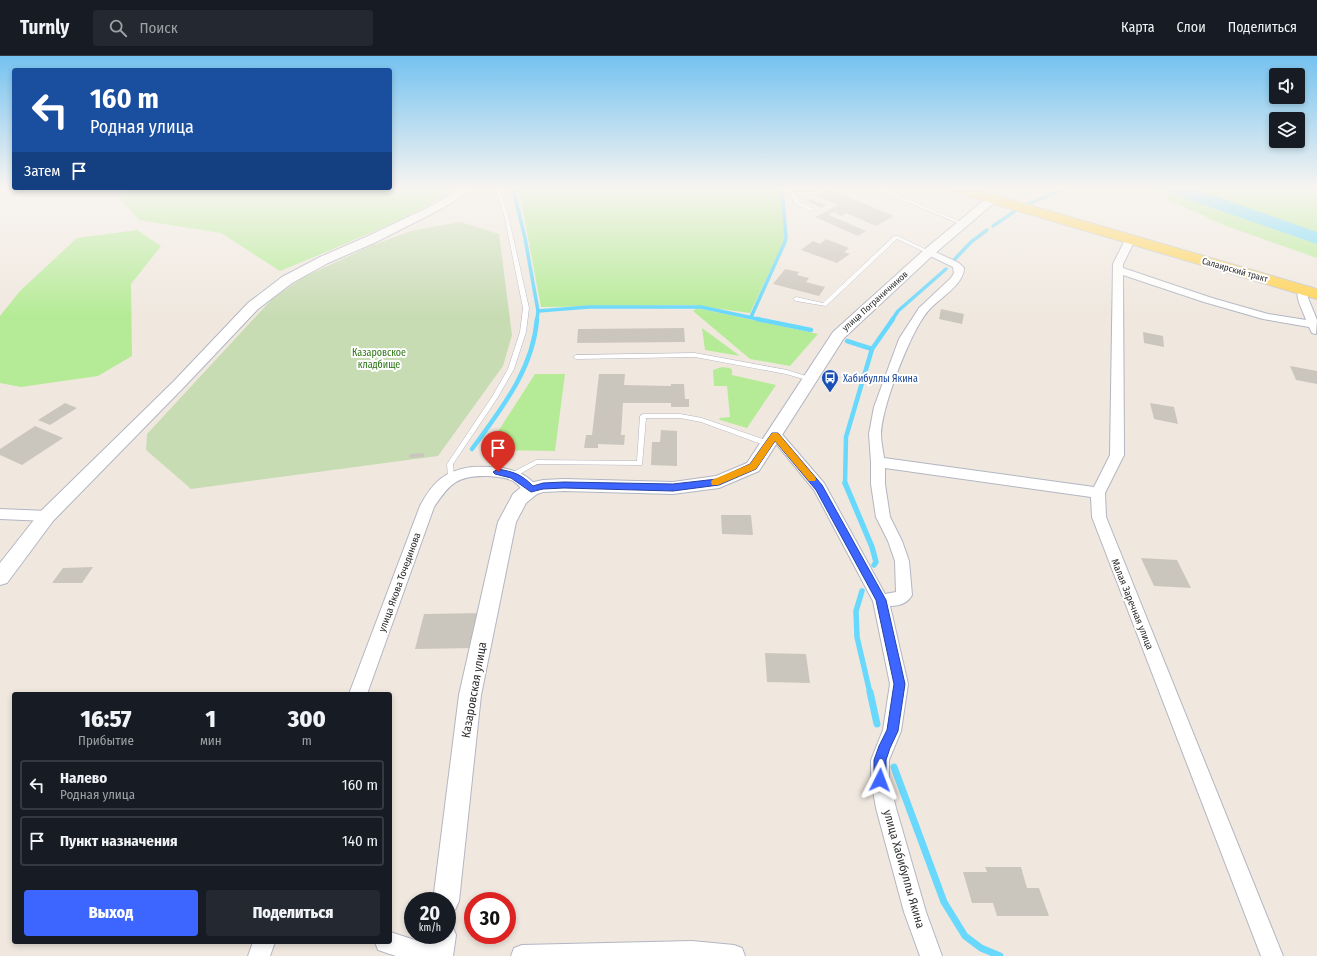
<!DOCTYPE html>
<html lang="ru">
<meta charset="utf-8">
<style>
:root{--surface:#171b24;--page:#242831;--text:#f1f3f6;--muted:#9ea1a6;--line:#363941;--accent:#3c66ff}
body{margin:0;font-family:"Fira Sans Condensed",sans-serif;background:var(--page);color:var(--text);height:100vh;display:flex;flex-direction:column;font-size:15px;white-space:nowrap}
*{box-sizing:border-box;margin:0}
p{font-size:13px;color:var(--muted)}
.icon{flex:none;width:22px;height:22px;fill:none;stroke:currentColor;stroke-width:2;stroke-linecap:round;stroke-linejoin:round}
.map{position:relative;flex:1;overflow:hidden}
.panel{position:absolute;left:12px;top:636px;width:380px;height:252px;display:flex;flex-direction:column;background:var(--surface);border-radius:4px;box-shadow:0 2px 6px #0003}
.panel>*{flex:none}
.hud{position:absolute;left:12px;top:12px;width:380px;height:122px;border-radius:4px;box-shadow:0 2px 6px #0003;background:#1a4fa0;color:#fff;overflow:hidden}
.buttons{position:absolute;left:1269px;top:12px;display:grid;gap:8px}
.buttons a{display:grid;place-items:center;width:36px;height:36px;border-radius:4px;background:var(--surface);box-shadow:0 2px 6px #0003;font-size:20px}
.speed{position:absolute;left:404px;top:836px;display:flex;gap:8px;font-size:20px;font-weight:700;text-align:center}
.speed>*{display:grid;place-content:center;width:52px;height:52px;border-radius:50%;background:var(--surface);box-shadow:0 2px 6px #0003;line-height:1}
.speed small{font-size:10px;font-weight:400}
.speed .limit{border:6px solid #d22;background:#fff;color:#111}
.pin{position:absolute;display:grid;place-items:center;width:34px;height:34px;color:#fff;margin:-41px -17px;border-radius:50% 50% 50% 0;rotate:-45deg;box-shadow:0 0 4px #0007}
.pin .icon{rotate:45deg}
.me{position:absolute;width:44px;margin:-22px;rotate:3deg;stroke-linejoin:round;filter:drop-shadow(0 0 3px #0008)}
.turn{display:flex;align-items:center;gap:14px;height:84px;padding:0 12px;font-size:18px}
.turn .icon{width:52px;height:52px;stroke-width:2.5}
.turn b{display:block;font-size:28px;line-height:34px}
.then{display:flex;align-items:center;height:38px;padding:0 12px;background:#0003;gap:8px;font-size:15px}
.eta{display:flex;justify-content:space-evenly;align-items:center;height:68px;text-align:center}
.eta b{font-size:24px;font-weight:800;line-height:28px}
.cta{display:flex;gap:8px;margin-top:auto;padding:8px 12px}
.cta a{flex:1;height:46px;border-radius:4px;background:var(--accent);color:#fff;font-size:16px;font-weight:800;line-height:46px;text-align:center}
.cta a+a{background:var(--page);color:var(--text)}
ul{padding:0;list-style:none}
li{display:flex;align-items:center;gap:12px;height:50px;margin:0 8px 6px;padding:0 4px;border:2px solid var(--line);border-radius:4px}
li div{flex:1}
li b{display:block;font-size:15px}
li em{font-style:normal}
header{display:flex;align-items:center;gap:24px;box-sizing:border-box;height:56px;padding:0 20px;background:var(--surface);border-bottom:1px solid var(--line)}
header strong{font-size:19px}
nav{display:flex;gap:22px;margin-inline-start:auto;font-size:14px}
.search{width:280px;height:36px;background:var(--page);display:flex;align-items:center;gap:10px;box-sizing:border-box;padding:0 14px;border-radius:4px;color:var(--muted);font-size:15px}
.map>svg:first-child{display:block}
.green{fill:#b5eb96}
.cemetery{fill:#c8dcb4}
.lines{fill:none;stroke-linecap:round;stroke-linejoin:round}
.stream-far3{stroke:#68d8fc;stroke-width:3.5}
.stream-far2{stroke:#68d8fc;stroke-width:4.5}
.stream-far1{stroke:#68d8fc;stroke-width:5.5}
.stream{stroke:#68d8fc;stroke-width:7}
.river{fill:#68d8fc;fill-rule:evenodd}
.building{fill:#cbc6bd}
.service-casing{stroke:#b2b6c2;stroke-width:1}
.minor-casing{stroke:#b2b6c2;stroke-width:2}
.tertiary-casing{stroke:#b2b6c2;stroke-width:2}
.primary-casing{stroke:#c8c8c8;stroke-width:2}
.service{fill:#fff;fill-rule:evenodd}
.minor{fill:#fff;fill-rule:evenodd}
.tertiary{fill:#fff;fill-rule:evenodd}
.primary{fill:#ffd354;fill-rule:evenodd}
.route{fill:#3c66ff;stroke:#2742a6}
.slow{fill:#f59e0b}
.labels{text-anchor:middle;stroke-width:4;stroke-linejoin:round;paint-order:stroke}
.far-street-label{font-size:9px;fill:#2d2d2d;stroke:#fff}
.park-label{font-size:10px;fill:#2a7413;stroke:#fff}
.transit-label{font-size:10px;fill:#164399;stroke:#fff;text-anchor:start}
.street-label{font-size:10px;fill:#2d2d2d;stroke:#fff}
.near-street-label{font-size:12px;fill:#2d2d2d;stroke:#fff}
</style>
<header>
<strong>Turnly</strong>
<div class="search"><svg class="icon" aria-label="search" viewBox="0 0 24 24"><circle cx="10" cy="10" r="6"/><path d="M15 15l6 6"/></svg>Поиск</div>
<nav><a>Карта</a><a>Слои</a><a>Поделиться</a></nav>
</header>
<div class="map">
<svg width="1317" height="900" viewBox="0 0 1317 900">
<rect width="100%" height="100%" fill="#f0e8df"/>
<g class="green">
<path d="M127 133H457C401 166 340 190 280 215L221 177 139 164 119 141Z"/>
<polygon points="519,133 780,133 785,183 750,257 692,249 541,251"/>
<polygon points="1145,133 1317,133 1317,202 1226,170"/>
<polygon points="137,174 161,190 131,228 132,300 98,320 21,331 0,327 0,260 20,235 77,182"/>
<polygon points="697,252 818,278 790,310 750,303 693,255"/>
<polygon points="702,272 740,300 705,294"/>
<polygon points="722,311 730,312 732,314 732,319 776,329 747,372 720,364 719,362 730,361 727,330 714,330 713,314"/>
<polygon points="535,318 565,318 555,395 486,394"/>
</g>
<polygon class="cemetery" points="460,166 499,178 512,279 503,310 438,400 191,433 146,394 147,378 272,243 302,222 368,191 411,175"/>
<g class="lines">
<g class="stream-far3">
<polyline points="513,133 525,182 538,255 589,251 701,251 762,264"/>
<polyline points="1026,149 1064,133"/>
<polyline points="993,170 1015,155"/>
<polyline points="954,204 971,186 987,174"/>
<polyline points="751,261 785,186 786,181 782,133"/>
<polyline points="537,264 538,255"/>
<polyline points="892,264 898,255 946,213"/>
</g>
<g class="stream-far2">
<polyline points="757,263 811,274"/>
<polyline points="847,285 872,293"/>
<path d="M472 393C501 353 533 314 537 263"/>
<polyline points="845,428 846,381 872,293 893,263"/>
</g>
<g class="stream-far1">
<polyline points="845,427 872,491 876,506 874,509"/>
<polyline points="862,535 856,555 857,581 870,637"/>
</g>
<g class="stream">
<polyline points="870,636 877,668"/>
<polyline points="894,711 944,846 965,880 981,892 1000,900"/>
</g>
<polygon class="river" points="1167,133 1194,133 1317,176 1317,188 1170,137"/>
</g>
<g class="building">
<polygon points="826,133 829,133 894,160 876,170 846,157 841,160 834,156 829,159 866,175 858,180 815,161 838,149 814,139"/>
<polygon points="811,143 826,149 822,152 806,145"/>
<polygon points="826,183 849,192 844,196 850,198 837,207 801,194 813,185 820,188"/>
<polygon points="785,213 799,216 797,219 809,222 806,226 825,231 819,240 773,228"/>
<polygon points="941,253 964,258 962,268 939,263"/>
<polygon points="684,272 685,286 577,287 578,273"/>
<polygon points="1143,276 1163,280 1164,291 1144,287"/>
<polygon points="1290,310 1317,315 1317,328 1296,324"/>
<polygon points="599,318 625,318 624,329 671,330 671,328 684,328 685,343 689,343 689,351 671,351 671,347 623,347 621,379 625,379 624,389 598,388 598,392 584,392 586,379 592,379"/>
<polygon points="65,347 77,352 50,369 38,364"/>
<polygon points="1150,347 1174,351 1178,368 1154,363"/>
<polygon points="35,370 63,382 22,409 0,399 0,393"/>
<polygon points="661,374 677,375 677,410 651,409 652,386 660,386"/>
<polygon points="424,397 424,401 409,402 410,398"/>
<polygon points="721,459 751,459 753,479 722,478"/>
<polygon points="1141,502 1177,504 1191,532 1154,530"/>
<polygon points="93,511 82,527 52,527 63,512"/>
<polygon points="482,557 476,592 415,593 424,558"/>
<polygon points="765,597 806,598 810,627 767,626"/>
<polygon points="985,811 1021,811 1027,832 1039,832 1049,860 997,860 993,847 972,847 963,816 987,816"/>
</g>
<g class="lines">
<defs>
<g id="service">
<polygon points="496,133 500,133 509,163 529,252 526,276 514,313 498,341 453,408 454,421 451,423 448,421 447,408 492,341 508,313 520,276 523,252 505,163"/>
<polygon points="789,133 793,133 794,136 814,136 819,133 824,133 815,138 795,138 799,146 814,153 814,154 812,155 795,148"/>
<polygon points="877,133 883,133 966,168 962,169"/>
<polygon points="894,180 898,180 931,196 927,197 897,183 826,250 796,245 793,243 796,241 823,247"/>
<polygon points="695,297 787,314 812,322 813,323 810,325 786,318 695,301 576,303 573,301 576,299"/>
<polygon points="643,358 680,358 702,362 771,386 772,388 769,390 767,390 701,366 680,362 646,362 642,409 537,408 515,421 511,421 510,419 511,417 536,404 637,405 640,360"/>
</g>
<g id="minor">
<path d="M1130 181 1135 184 1123 208V212L1212 242 1268 258 1306 264C1303 254 1294 241 1299 232H1307L1308 242 1317 264 1316 278 1312 277 1309 271 1263 263 1204 246 1123 219 1124 399 1105 437 1106 461 1283 900H1261L1092 461 1091 441 885 412V428L890 461 902 485 909 505 912 539C908 547 899 550 890 550L908 628 901 675 889 704V724L896 752 926 856 942 900H920L904 856 876 752 871 724V704L883 674 890 628 873 545 814 434 769 379 770 376 775 375 780 376 824 427 885 538 896 536 895 505 888 485 876 461 871 428V406L869 378 874 351 899 283 919 252 951 222 954 217 953 211 926 198 924 196 929 193 959 207 964 212C964 229 938 243 928 255 910 276 882 351 881 378 881 386 883 394 884 402L1094 431 1110 399 1113 208 1125 184Z"/>
<path d="M472 411C495 410 525 411 538 433L536 437C525 440 521 430 513 425 506 421 496 421 488 420 458 419 450 427 434 451L367 638H349L420 450C433 426 444 415 472 411Z"/>
<polygon points="0,453 47,455 52,456 54,460 52,464 47,465 0,463"/>
<polygon points="390,876 440,892 443,900 396,900 378,894 375,886 390,886"/>
<polygon points="692,885 734,889 742,892 745,900 511,900 514,892 522,889"/>
<polygon points="253,886 275,886 270,900 248,900"/>
</g>
<g id="tertiary">
<polygon points="461,133 474,133 441,153 374,187 328,207 292,227 258,253 184,331 53,465 7,527 0,529 0,507 41,455 174,325 248,247 282,221 320,201 366,181 433,149"/>
<polygon points="991,141 995,142 997,144 995,146 933,199 844,282 759,415 719,432 673,438 564,435 543,436 537,438 526,447 516,466 481,639 459,845 455,854 447,858 447,845 433,845 459,639 498,466 513,438 525,428 543,424 564,423 673,426 716,420 747,407 833,276 925,193 987,142"/>
<polygon points="447,867 452,869 456,879 453,900 425,900 428,879 447,879"/>
</g>
<polygon id="primary" points="952,133 974,133 1317,233 1317,243 954,136"/>
</defs>
<use href="#service" class="service-casing"/>
<use href="#minor" class="minor-casing"/>
<use href="#tertiary" class="tertiary-casing"/>
<use href="#primary" class="primary-casing"/>
<use href="#service" class="service"/>
<use href="#minor" class="minor"/>
<use href="#tertiary" class="tertiary"/>
<use href="#primary" class="primary"/>
</g>
<linearGradient id="sky" x2="0" y2="1"><stop stop-color="#75c2f0"/><stop offset="0.51" stop-color="#f8f5f1"/><stop offset="1" stop-color="#f8f5f1" stop-opacity="0"/></linearGradient>
<rect width="1317" height="259" fill="url(#sky)"/>
<path class="route" d="M772 377H778L822 429 886 544 905 628 898 675 890 692 886 704V724L884 728 880 730 875 728 874 724V704L879 690 887 674 894 628 876 544 816 434 775 385 756 413 719 429 673 435 564 432 543 433 531 436 511 422 495 418 493 416 498 413C514 416 521 418 533 430L543 427 564 426 673 428 717 423 750 408Z"/>
<polygon class="slow" points="772,377 778,377 815,421 816,423 815,425 809,425 775,385 756,413 718,429 712,429 711,426 712,424 750,408"/>
<defs>
<symbol id="bus-pin" viewBox="-11 -11 22 30"><path d="M0 17L-7.5 6A9.5 9.5 0 1 1 7.5 6Z" fill="#1a4fb4" stroke="#fff"/><path d="M-5-6H5V4H4V6H2V4H-2V6H-4V4H-5ZM-3.5-4V0h7V-4ZM-3.5 1.2v1.5H-2V1.2ZM2 1.2v1.5H3.5V1.2Z" fill="#fff"/></symbol>
</defs>
<g fill-rule="evenodd">
<use href="#bus-pin" x="820" y="312" width="20" height="27"/>
</g>
<g class="labels">
<g class="far-street-label">
<text transform="translate(1235 214) rotate(16)" y="3">Салаирский тракт</text>
<text transform="translate(875 245) rotate(-42)" y="3">улица Пограничников</text>
</g>
<g class="park-label">
<text x="379" y="300">Казаровское<tspan x="379" dy="12">кладбище</tspan></text>
</g>
<g class="transit-label">
<text x="843" y="326">Хабибуллы Якина</text>
</g>
<g class="street-label">
<text transform="translate(399 526) rotate(-70)" y="4">улица Якова Точединова</text>
<text transform="translate(1133 548) rotate(68)" y="4">Малая Заречная улица</text>
</g>
<g class="near-street-label">
<text transform="translate(474 634) rotate(-80)" y="4">Казаровская улица</text>
<text transform="translate(904 813) rotate(74)" y="4">улица Хабибуллы Якина</text>
</g>
</g>
</svg>
<div class="buttons">
<a><svg class="icon" aria-label="sound" viewBox="0 0 24 24"><path d="M4 9h4l5-4v14l-5-4H4zM17 9q2 3 0 6"/></svg></a>
<a><svg class="icon" aria-label="layers" viewBox="0 0 24 24"><path d="M12 4l9 5-9 5-9-5zM3 14l9 5 9-5"/></svg></a>
</div>
<div class="speed"><div>20<small>km/h</small></div><div class="limit">30</div></div>
<div class="pin" style="left:498px;top:416px;background:#d93025"><svg class="icon" aria-label="arrive" viewBox="0 0 24 24"><path d="M6 21V4h12l-3 4 3 4H6"/></svg></div>
<svg class="me" style="left:880px;top:724px" viewBox="-20 -20 40 40"><path d="M0-17L14 15 0 8-14 15z" fill="#3c66ff" stroke="#fff" stroke-width="4"/></svg>
<div class="hud">
<div class="turn"><svg class="icon" aria-label="left" viewBox="0 0 24 24"><path d="M17 20v-9H6M10 6l-5 5 5 5"/></svg><div><b>160 m</b>Родная улица</div></div>
<div class="then">Затем<svg class="icon" aria-label="arrive" viewBox="0 0 24 24"><path d="M6 21V4h12l-3 4 3 4H6"/></svg></div>
</div>
<section class="panel">
<div class="eta">
<div><b>16:57</b><p>Прибытие</p></div>
<div><b>1</b><p>мин</p></div>
<div><b>300</b><p>m</p></div>
</div>
<ul>
<li><svg class="icon" aria-label="left" viewBox="0 0 24 24"><path d="M17 20v-9H6M10 6l-5 5 5 5"/></svg><div><b>Налево</b><p>Родная улица</p></div><em>160 m</em></li>
<li><svg class="icon" aria-label="arrive" viewBox="0 0 24 24"><path d="M6 21V4h12l-3 4 3 4H6"/></svg><div><b>Пункт назначения</b></div><em>140 m</em></li>
</ul>
<div class="cta"><a>Выход</a><a>Поделиться</a></div>
</section>
</div>
